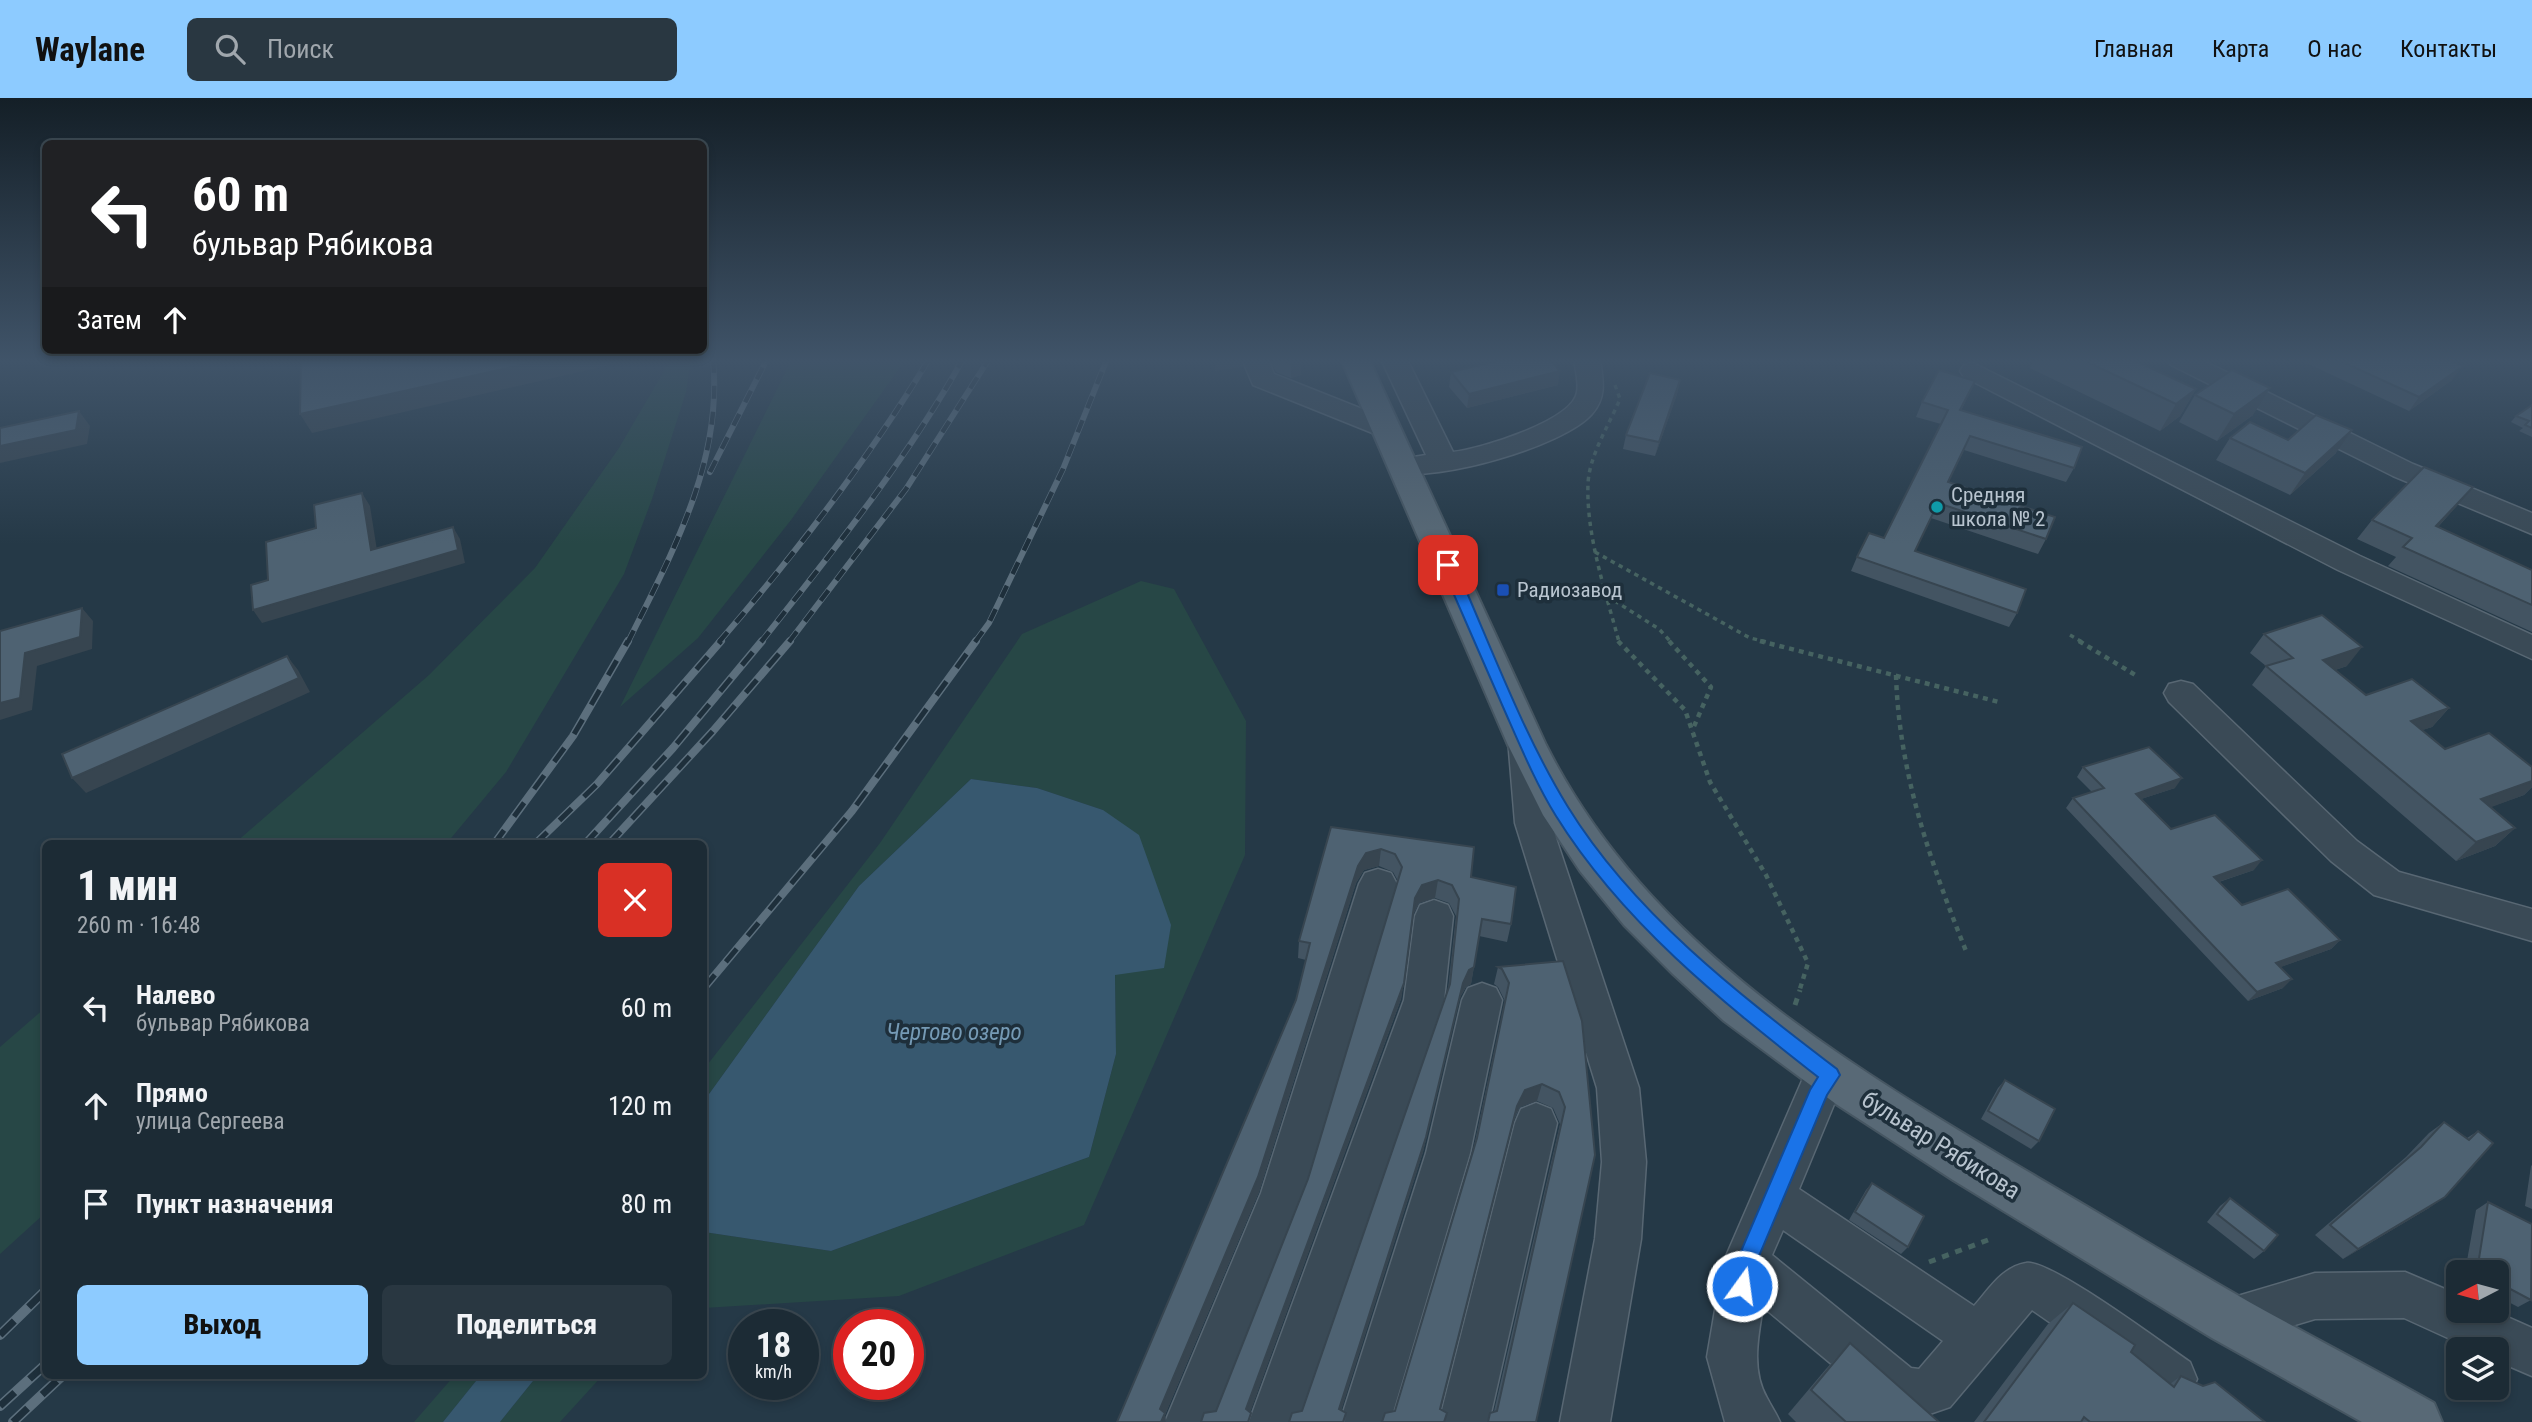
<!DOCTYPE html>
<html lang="ru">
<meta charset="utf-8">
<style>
:root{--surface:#1c2b35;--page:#293741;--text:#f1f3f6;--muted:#a0a7ad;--line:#3a4750;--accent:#8dcbff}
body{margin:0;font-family:"Roboto Condensed",sans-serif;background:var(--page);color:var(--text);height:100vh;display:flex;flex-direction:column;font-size:26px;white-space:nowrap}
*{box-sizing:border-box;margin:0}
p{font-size:23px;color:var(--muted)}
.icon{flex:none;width:38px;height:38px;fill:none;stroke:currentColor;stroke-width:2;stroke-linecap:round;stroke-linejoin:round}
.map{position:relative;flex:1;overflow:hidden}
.details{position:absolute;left:42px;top:742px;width:665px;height:539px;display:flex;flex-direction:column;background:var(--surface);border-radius:10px;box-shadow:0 4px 10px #0003,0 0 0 2px var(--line)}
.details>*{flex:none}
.hud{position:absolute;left:42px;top:42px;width:665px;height:214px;border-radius:10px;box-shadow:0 4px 10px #0003,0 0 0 2px var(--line);background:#202124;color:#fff;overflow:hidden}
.needle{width:46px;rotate:264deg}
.buttons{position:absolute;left:2446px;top:1162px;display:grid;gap:14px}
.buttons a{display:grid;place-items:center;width:63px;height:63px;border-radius:10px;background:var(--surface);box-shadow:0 4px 10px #0003,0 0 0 2px var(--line);font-size:35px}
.speed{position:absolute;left:728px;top:1211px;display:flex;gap:14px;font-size:35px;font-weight:700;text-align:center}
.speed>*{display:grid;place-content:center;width:91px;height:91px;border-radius:50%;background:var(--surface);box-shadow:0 4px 10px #0003,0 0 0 2px var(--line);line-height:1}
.speed small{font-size:18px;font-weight:400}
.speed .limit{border:10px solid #d22;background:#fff;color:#111}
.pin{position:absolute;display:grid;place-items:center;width:60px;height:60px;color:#fff;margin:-30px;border-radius:14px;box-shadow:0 4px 10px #0006}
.me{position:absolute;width:77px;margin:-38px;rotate:14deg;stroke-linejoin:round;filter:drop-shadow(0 0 5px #0008)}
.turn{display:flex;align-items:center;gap:24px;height:147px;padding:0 35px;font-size:32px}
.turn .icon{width:91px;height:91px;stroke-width:2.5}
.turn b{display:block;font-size:49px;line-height:60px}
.then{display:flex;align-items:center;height:66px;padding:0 35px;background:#0003;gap:14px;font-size:26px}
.round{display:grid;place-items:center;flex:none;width:74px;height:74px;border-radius:10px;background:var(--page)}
.headline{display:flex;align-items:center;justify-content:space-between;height:119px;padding:0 35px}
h1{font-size:42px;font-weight:800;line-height:52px}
.button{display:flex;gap:14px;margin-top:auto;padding:14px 35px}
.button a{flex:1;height:80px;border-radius:10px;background:var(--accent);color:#111;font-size:28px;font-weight:800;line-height:80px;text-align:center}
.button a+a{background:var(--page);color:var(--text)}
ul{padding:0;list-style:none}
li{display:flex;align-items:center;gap:21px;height:98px;padding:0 35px}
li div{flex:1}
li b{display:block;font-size:26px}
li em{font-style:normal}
header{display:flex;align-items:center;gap:42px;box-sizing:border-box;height:98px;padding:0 35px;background:var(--accent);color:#111}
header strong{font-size:33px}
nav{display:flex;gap:38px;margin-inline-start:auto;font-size:24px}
.search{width:490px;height:63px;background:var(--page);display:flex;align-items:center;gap:18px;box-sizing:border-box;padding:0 24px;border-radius:10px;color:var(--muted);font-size:26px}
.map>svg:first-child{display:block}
.green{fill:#274746}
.water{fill:#37586f}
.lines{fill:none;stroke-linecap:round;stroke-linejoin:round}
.minor-casing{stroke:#586773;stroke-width:3}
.major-casing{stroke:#465662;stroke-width:4}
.path-far2{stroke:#466361;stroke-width:3.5;stroke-dasharray:4.5 4.5;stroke-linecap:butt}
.path-far1{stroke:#466361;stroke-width:4.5;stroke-dasharray:5 5;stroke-linecap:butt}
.path{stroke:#466361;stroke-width:5;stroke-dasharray:7 7;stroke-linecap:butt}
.minor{fill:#3a4a56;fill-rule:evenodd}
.major{fill:#586976;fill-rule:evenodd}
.rail-far2-casing{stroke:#5c6f7d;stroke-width:6}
.rail-far1-casing{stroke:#5c6f7d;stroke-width:8}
.rail-casing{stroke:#5c6f7d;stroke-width:10}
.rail-far2{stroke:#1e2f3b;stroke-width:4.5;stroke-dasharray:13;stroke-linecap:butt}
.rail-far1{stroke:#1e2f3b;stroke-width:5;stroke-dasharray:17;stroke-linecap:butt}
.rail{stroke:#1e2f3b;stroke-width:7;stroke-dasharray:20;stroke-linecap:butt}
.wall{fill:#435462}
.shaded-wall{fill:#374550}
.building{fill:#4e6272;stroke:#374550;stroke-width:2}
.route{fill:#1a73e8;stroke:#114b97;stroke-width:2}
.culture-dot{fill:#0f9aa8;stroke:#1e2f3b;stroke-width:2.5}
.transit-dot{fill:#1a4fb4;stroke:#1e2f3b;stroke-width:2.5}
.labels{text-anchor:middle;stroke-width:7;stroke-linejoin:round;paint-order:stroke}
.poi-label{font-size:21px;fill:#b8c4cf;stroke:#1e2f3b;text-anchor:start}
.water-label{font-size:23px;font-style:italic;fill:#759ab5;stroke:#1e2f3b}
.near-street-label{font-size:24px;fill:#b8c4cf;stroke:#1e2f3b}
</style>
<header>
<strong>Waylane</strong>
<div class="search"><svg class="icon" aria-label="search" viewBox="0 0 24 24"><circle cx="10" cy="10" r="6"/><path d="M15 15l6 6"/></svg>Поиск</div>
<nav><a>Главная</a><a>Карта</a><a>О нас</a><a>Контакты</a></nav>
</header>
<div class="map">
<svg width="2532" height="1324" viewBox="0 0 2532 1324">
<rect width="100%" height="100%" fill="#253947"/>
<g class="green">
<polygon points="671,261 691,261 686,294 652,401 624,476 506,674 447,745 235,745 429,577 535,470 619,350"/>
<polygon points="792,261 906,261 791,422 698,540 620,609"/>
<polygon points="1141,483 1174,491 1246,623 1245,757 1084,1127 899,1198 704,1210 704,1134 831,1153 1089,1059 1116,956 1115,876 1103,712 1037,690 971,681 859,788 704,1003 704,971 880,745 1022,536"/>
<polygon points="45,910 45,1115 0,1156 0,949"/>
<polygon points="454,1278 480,1278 443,1324 414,1324"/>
<polygon points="537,1278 602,1278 560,1324 500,1324"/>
</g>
<g class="water">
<polygon points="971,681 1037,690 1103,712 1139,737 1171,827 1164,870 1115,877 1116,956 1089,1059 831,1153 704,1134 704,1003 859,788"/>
<polygon points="480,1278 537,1278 500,1324 443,1324"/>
</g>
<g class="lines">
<defs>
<g id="minor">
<polygon points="1242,261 1268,261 1274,276 1395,324 1399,330 1395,336 1385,338 1375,336 1253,287"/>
<path d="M1381 261H1407L1453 354C1480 351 1573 323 1577 294 1579 284 1575 270 1574 261H1600C1603 282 1607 299 1592 316 1564 348 1436 385 1395 374L1391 368 1395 362 1426 357Z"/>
<polygon points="2167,261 2200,261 2413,366 2532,415 2532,436 2393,378 2171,267"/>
<polygon points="1973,265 2360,458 2532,537 2532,561 2338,472 1964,279 1960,273 1964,267"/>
<polygon points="2181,583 2193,586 2357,743 2399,774 2532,811 2532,843 2374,797 2331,763 2169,604 2164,595 2169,586"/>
<polygon points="1525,628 1537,632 1542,641 1551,725 1639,990 1646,1064 1641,1141 1610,1324 1560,1324 1595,1141 1602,1064 1597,990 1515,725 1508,641 1513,632"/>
<polygon points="1378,771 1391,775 1397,786 1305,1095 1215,1324 1165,1324 1261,1095 1359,786 1365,775"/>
<polygon points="1434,802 1448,807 1453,818 1444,902 1299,1324 1249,1324 1404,902 1415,818 1420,807"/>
<polygon points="1482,885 1496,890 1502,902 1470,1055 1390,1324 1340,1324 1426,1055 1462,902 1468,890"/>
<path d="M1830 958 1845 964 1851 977 1835 1004 1799 1091 1974 1208C1989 1191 2002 1169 2026 1165 2049 1160 2165 1247 2190 1264L2197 1281 2190 1298 2173 1305 2156 1298 2032 1212 1950 1309 1918 1320 1882 1308 1763 1209C1758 1239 1751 1272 1767 1300 1771 1308 1776 1315 1780 1324H1725L1707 1259 1723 1165 1804 978 1815 964ZM1783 1132 1943 1243 1919 1271 1911 1270 1772 1157Z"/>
<polygon points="1536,1005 1551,1011 1557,1025 1489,1324 1439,1324 1515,1025 1521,1011"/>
<polygon points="2405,1174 2459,1197 2459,1213 2494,1213 2532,1230 2532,1278 2497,1263 2497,1251 2472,1251 2404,1220 2315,1221 2231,1246 2214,1239 2207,1222 2214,1205 2315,1175"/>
</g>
<path id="major" d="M1341 261H1369L1546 647C1650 854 1859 974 2052 1088 2119 1127 2184 1167 2251 1205 2312 1239 2374 1271 2434 1305L2442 1324H2362L2212 1240 1953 1082 1836 1006 1724 923 1673 876 1624 827 1580 773 1543 717 1508 647Z"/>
</defs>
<use href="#minor" class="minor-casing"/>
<use href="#major" class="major-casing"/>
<g class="path-far2">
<path d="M1615 287 1620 301C1609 327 1589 358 1588 386 1586 438 1606 495 1619 544"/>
<polyline points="1595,454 1750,540 1767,544"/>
<polyline points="1607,498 1659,531 1671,544"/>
<polyline points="2070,537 2082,544"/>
</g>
<g class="path-far1">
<polyline points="1618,543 1685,612 1710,684 1766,777 1808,865 1799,894"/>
<polyline points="1669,543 1711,589 1692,633"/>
<polyline points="1760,543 1999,604"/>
<polyline points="2079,543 2137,578"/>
<path d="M1896 577C1899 675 1930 763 1966 853"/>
</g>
<g class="path">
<polyline points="1795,907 1800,892"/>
<polyline points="1929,1164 1988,1142"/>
</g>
<use href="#minor" class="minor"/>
<use href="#major" class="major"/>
<defs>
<g id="rail-far2">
<polyline points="710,374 767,261"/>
<path d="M628 544C672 455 723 364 713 261"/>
<path d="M719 544C796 455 868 362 929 261"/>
<path d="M761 544C833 453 906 363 963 261"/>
<polyline points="789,544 906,391 989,261"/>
<polyline points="975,544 989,525 1063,371 1107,261"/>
</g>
<g id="rail-far1">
<polyline points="494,746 573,638 628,543"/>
<polyline points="535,746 597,686 721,543"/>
<polyline points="585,746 673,650 762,543"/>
<polyline points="609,746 713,633 790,543"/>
<polyline points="704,890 852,713 976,543"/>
</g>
<g id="rail">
<polyline points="0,1237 46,1192"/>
<polyline points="0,1308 46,1266"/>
<polyline points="13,1324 62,1278"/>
</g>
</defs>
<use href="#rail-far2" class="rail-far2-casing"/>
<use href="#rail-far1" class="rail-far1-casing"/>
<use href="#rail" class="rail-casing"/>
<use href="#rail-far2" class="rail-far2"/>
<use href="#rail-far1" class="rail-far1"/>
<use href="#rail" class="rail"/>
</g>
<g class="wall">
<polygon points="1269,261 1300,261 1301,277 1291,280 1276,274"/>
<polygon points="2035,261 2131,261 2196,291 2180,318 2160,333 2030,270"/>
<polygon points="2298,261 2446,261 2452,282 2409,313"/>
<polygon points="1451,274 1558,287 1467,310 1449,289"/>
<polygon points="1680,282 1677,296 1655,358 1623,351 1626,337"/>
<polygon points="1975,283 1961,313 2074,370 2066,384 1964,352 1948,384 2046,441 2038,456 1931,420 1915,453 2017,515 2009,529 1851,473 1857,459 1884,440 1941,326 1916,319 1922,304"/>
<polygon points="2195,297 2253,317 2217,343 2179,324"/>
<polygon points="2532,307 2532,339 2519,333 2523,330 2511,324 2516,318"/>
<polygon points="2230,340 2288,342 2336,355 2290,397 2216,362"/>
<polygon points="2473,389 2438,429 2532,472 2532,534 2388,468 2396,459 2357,441 2372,422"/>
<polygon points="2264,536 2347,568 2335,572 2366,597 2449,610 2432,629 2422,632 2445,651 2532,669 2532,689 2524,697 2490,709 2515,730 2495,748 2456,763 2252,587 2266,568 2250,555"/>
<polygon points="2083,669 2175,690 2141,701 2171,731 2254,772 2219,784 2242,807 2340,842 2331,851 2280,869 2283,890 2248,903 2066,710 2073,700 2092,694 2077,679"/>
<polygon points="1331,729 1471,779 1511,826 1507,844 1479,838 1471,886 1466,889 1459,901 1423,1054 1341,1312 1346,1315 1345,1324 1289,1324 1302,1313 1448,892 1456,818 1449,805 1435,800 1419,805 1413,817 1401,901 1250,1314 1216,1313 1308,1081 1398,783 1393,774 1379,768 1364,772 1356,785 1259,1094 1165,1317 1166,1324 1117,1324 1296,902 1306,862 1298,860 1299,843"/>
<polygon points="1498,869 1582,923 1536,1324 1487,1324 1490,1315 1494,1313 1560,1026 1553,1010 1537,1003 1520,1009 1514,1022 1395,1313 1474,1048 1505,903 1498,889 1494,886"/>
<polygon points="2005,982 2039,1043 2031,1051 1981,1021 1998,990"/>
<polygon points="2444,1024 2467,1040 2478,1033 2429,1110 2343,1161 2315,1137 2406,1059 2429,1035"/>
<polygon points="2532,1067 2532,1111 2525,1108 2531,1068"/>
<polygon points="1872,1085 1908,1149 1901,1156 1849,1122 1866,1092"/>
<polygon points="2230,1100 2264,1153 2254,1161 2207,1124 2220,1108"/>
<polygon points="2488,1104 2531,1202 2518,1209 2497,1198 2497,1174 2465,1174 2476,1112"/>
<polygon points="2073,1205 2170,1286 2181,1278 2265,1324 1974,1324 2048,1226"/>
<polygon points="1850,1245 1939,1324 1796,1324 1788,1316 1826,1271"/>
</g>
<g class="shaded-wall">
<polygon points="548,261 618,261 619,265 312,335 300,316"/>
<polygon points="1215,261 1242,261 1243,269 1215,273"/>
<polygon points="1301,263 1301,277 1291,280 1291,266"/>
<polygon points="2463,268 2452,282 2409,313 2419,299"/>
<polygon points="1560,273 1558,287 1467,310 1469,296"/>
<polygon points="1680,282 1677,296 1655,358 1659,344"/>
<polygon points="2270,290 2253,317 2217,343 2234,316"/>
<polygon points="2196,291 2180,318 2160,333 2176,306"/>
<polygon points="79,313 90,328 87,346 0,365 0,348"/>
<polygon points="2352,332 2336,355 2290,397 2305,375"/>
<polygon points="2473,389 2457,408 2421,447 2436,428"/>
<polygon points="362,395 370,408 379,465 371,452"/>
<polygon points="453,429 460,441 465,465 262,525 253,512"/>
<polygon points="82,510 93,523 92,551 37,568 32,612 0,622 0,605 25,555"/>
<polygon points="2362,549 2347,568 2308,581 2323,562"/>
<polygon points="287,558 298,572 310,594 86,695 72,680"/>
<polygon points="2449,610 2432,629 2393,642 2411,623"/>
<polygon points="2182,680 2175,690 2129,705 2136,696"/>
<polygon points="2532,683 2532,689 2524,697 2462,720 2481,701"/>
<polygon points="2515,730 2495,748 2456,763 2476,744"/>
<polygon points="1381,751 1379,768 1364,772 1356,785 1259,1094 1165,1317 1166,1324 1161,1324 1160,1311 1358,768 1366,755"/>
<polygon points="2262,762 2254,772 2206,788 2214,779"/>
<polygon points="1438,782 1435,800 1419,805 1413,817 1415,800 1422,787"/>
<polygon points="2340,842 2331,851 2267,874 2276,865"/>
<polygon points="1474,869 1471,886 1466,889 1459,901 1423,1054 1338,1323 1339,1311 1463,885 1469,872"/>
<polygon points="2292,881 2283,890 2248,903 2257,894"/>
<polygon points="1404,885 1401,901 1247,1323 1246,1311"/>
<polygon points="1542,986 1537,1003 1520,1009 1512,1024 1517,1008 1525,992"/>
<polygon points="2445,1099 2429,1110 2343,1161 2358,1151"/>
</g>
<g class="building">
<polygon points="301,261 548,261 300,316"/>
<polygon points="1278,261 1300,261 1301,263 1291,266"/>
<polygon points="1506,261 1549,261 1560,273 1469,296 1451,274"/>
<polygon points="2081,261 2131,261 2196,291 2176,306"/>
<polygon points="2336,261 2446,261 2463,268 2419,299"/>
<polygon points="1939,272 1975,283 1960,312 2082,349 2074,370 1970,338 1948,384 2055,419 2046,441 1938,405 1915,453 2026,491 2017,515 1857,459 1869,435 1884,440 1948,312 1922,304"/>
<polygon points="2232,272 2270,290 2234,316 2195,297"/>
<polygon points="1650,275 1680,282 1659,344 1626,337"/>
<polygon points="2532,307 2532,330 2525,327 2529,323 2516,318"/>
<polygon points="79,313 76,332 0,348 0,330"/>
<polygon points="2316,317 2352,332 2305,375 2230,340 2250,324 2288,342"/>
<polygon points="2424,369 2473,389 2436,428 2532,472 2532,507 2403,449 2412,440 2372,422"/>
<polygon points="362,395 371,452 453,429 458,452 253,512 251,487 268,482 266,444 316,430 314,407"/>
<polygon points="82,510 80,539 25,555 20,600 0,605 0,533"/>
<polygon points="2322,517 2362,549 2323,562 2366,597 2412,581 2449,610 2411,623 2445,651 2489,635 2532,669 2532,683 2481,701 2515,730 2476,744 2266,568 2293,560 2264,536"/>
<polygon points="287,558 299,580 72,680 62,656"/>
<polygon points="2149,649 2182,680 2136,696 2171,731 2215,717 2262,762 2214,779 2242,807 2288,791 2340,842 2276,865 2292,881 2257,894 2073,700 2104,690 2083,669"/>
<polygon points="1331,729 1474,749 1471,779 1516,789 1511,826 1482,821 1474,869 1469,872 1463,885 1426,1039 1339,1311 1346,1315 1343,1324 1289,1324 1292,1315 1302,1313 1450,886 1459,801 1452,787 1438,782 1422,787 1415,800 1404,885 1246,1311 1251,1315 1248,1324 1201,1324 1204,1315 1216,1313 1308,1081 1402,769 1395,756 1381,751 1366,755 1358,768 1258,1079 1160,1311 1165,1315 1161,1324 1117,1324 1296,902 1310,845 1299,843"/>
<polygon points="1563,863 1582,923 1595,1057 1536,1324 1488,1324 1490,1315 1497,1313 1565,1009 1559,994 1542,986 1525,992 1517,1008 1440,1311 1447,1315 1444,1324 1382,1324 1385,1315 1395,1313 1477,1040 1509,885 1502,871 1498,869"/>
<polygon points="2005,982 2055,1011 2039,1043 1988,1013"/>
<polygon points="2444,1024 2469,1042 2478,1033 2493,1045 2445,1099 2358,1151 2330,1127 2421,1049"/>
<polygon points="1872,1085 1924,1118 1908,1149 1855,1114"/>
<polygon points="2230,1100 2278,1137 2264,1153 2217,1116"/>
<polygon points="2488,1104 2532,1126 2531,1202 2497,1184 2497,1174 2477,1173"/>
<polygon points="2073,1205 2135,1247 2131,1254 2174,1289 2181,1278 2203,1288 2215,1284 2265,1324 2090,1324 2084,1319 2081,1324 1984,1324"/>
<polygon points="1850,1245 1939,1324 1846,1324 1811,1292"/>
</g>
<linearGradient id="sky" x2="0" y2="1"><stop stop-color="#141f27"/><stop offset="0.59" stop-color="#405469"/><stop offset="1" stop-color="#405469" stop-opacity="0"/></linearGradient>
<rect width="2532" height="446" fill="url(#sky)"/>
<path class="route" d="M1448 463 1455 467C1490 546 1523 636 1568 709 1634 816 1739 896 1837 971L1840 977 1827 997 1756 1165 1750 1196 1742 1199 1735 1196 1732 1188 1736 1165 1810 992 1818 979C1721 903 1622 824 1556 718 1535 684 1519 645 1503 609 1482 562 1462 514 1441 467Z"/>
<circle class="culture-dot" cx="1937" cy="409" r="7"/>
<rect class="transit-dot" x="1496" y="485" width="14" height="14" rx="3.5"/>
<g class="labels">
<g class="poi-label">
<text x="1951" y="404">Средняя<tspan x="1951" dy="24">школа № 2</tspan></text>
<text x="1517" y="499">Радиозавод</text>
</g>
<g class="water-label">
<text x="954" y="942">Чертово озеро</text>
</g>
<g class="near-street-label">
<text transform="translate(1941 1047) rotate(32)" y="8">бульвар Рябикова</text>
</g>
</g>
</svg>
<div class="buttons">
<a><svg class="needle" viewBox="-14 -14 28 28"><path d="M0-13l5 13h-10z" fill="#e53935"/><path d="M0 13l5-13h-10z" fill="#a0a7ad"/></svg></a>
<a><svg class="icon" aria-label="layers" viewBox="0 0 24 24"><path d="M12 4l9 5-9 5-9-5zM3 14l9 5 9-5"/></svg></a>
</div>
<div class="speed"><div>18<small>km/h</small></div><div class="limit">20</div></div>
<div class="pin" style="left:1448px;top:467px;background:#d93025"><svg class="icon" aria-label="arrive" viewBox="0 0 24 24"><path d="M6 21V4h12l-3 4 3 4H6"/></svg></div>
<svg class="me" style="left:1742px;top:1188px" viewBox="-20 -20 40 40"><circle r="17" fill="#1a73e8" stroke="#fff" stroke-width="3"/><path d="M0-11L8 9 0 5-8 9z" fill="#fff"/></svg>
<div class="hud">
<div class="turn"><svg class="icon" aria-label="left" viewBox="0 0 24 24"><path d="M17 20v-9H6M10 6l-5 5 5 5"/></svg><div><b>60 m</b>бульвар Рябикова</div></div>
<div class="then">Затем<svg class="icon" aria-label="ahead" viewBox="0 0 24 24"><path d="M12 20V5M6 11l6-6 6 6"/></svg></div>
</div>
<section class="details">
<div class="headline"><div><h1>1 мин</h1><p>260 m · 16:48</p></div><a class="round" style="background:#d93025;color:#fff"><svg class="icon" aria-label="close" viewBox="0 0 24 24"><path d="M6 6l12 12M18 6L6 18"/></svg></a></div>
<ul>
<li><svg class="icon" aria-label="left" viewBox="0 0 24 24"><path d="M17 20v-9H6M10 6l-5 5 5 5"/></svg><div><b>Налево</b><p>бульвар Рябикова</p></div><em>60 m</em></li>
<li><svg class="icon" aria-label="ahead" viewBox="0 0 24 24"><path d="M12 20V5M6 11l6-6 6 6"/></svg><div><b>Прямо</b><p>улица Сергеева</p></div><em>120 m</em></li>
<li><svg class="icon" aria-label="arrive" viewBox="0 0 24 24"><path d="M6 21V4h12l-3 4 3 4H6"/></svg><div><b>Пункт назначения</b></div><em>80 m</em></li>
</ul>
<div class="button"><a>Выход</a><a>Поделиться</a></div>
</section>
</div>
